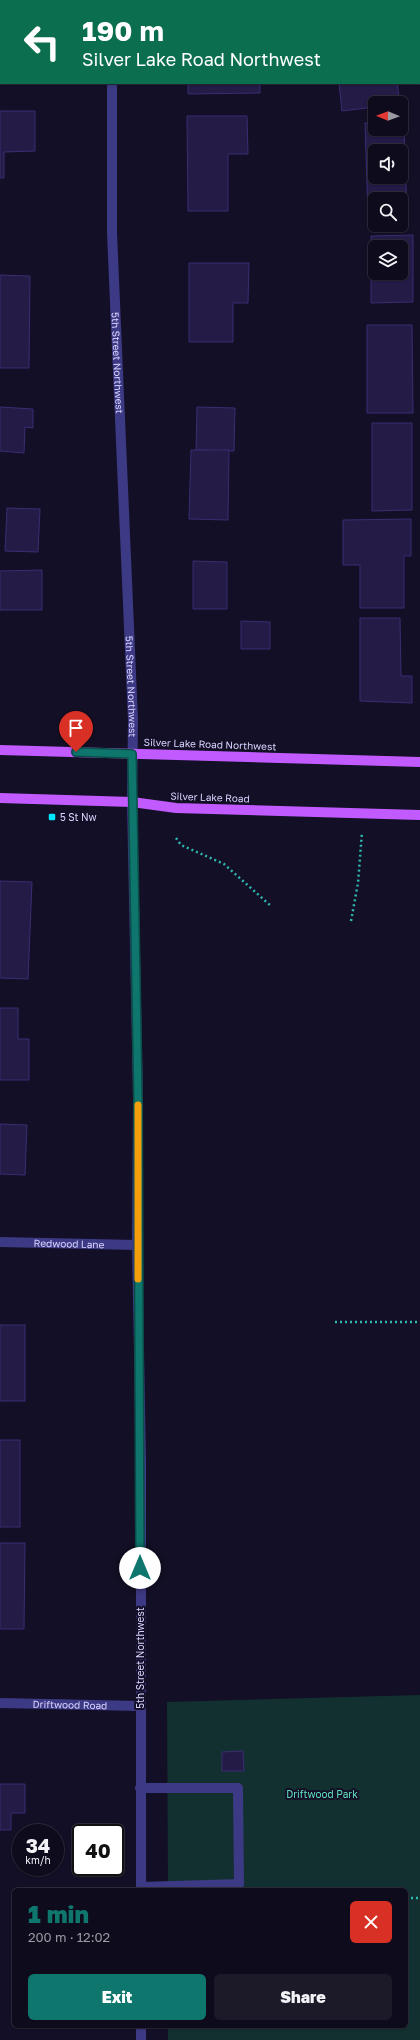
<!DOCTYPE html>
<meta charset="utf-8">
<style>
:root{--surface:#0e0b1c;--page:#1c1929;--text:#f1f3f6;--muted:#9b9ba3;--line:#2e2b3b;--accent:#0f766e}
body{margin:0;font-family:"Golos Text",sans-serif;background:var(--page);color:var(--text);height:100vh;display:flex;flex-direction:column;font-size:15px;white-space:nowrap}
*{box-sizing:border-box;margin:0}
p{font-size:13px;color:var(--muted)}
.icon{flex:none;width:22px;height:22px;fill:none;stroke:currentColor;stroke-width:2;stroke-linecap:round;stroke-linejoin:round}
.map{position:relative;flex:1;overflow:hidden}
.sheet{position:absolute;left:12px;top:1888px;width:396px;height:140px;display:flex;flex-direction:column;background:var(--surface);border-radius:6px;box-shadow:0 1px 3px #0004,0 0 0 1px var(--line)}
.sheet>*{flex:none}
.banner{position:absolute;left:0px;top:0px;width:420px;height:84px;box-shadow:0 1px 3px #0004,0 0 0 1px var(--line);background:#0b6e4f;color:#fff;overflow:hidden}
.needle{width:26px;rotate:271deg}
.tools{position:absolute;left:368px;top:96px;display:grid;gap:8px}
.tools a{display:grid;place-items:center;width:40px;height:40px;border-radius:6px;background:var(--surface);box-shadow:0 1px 3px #0004,0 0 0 1px var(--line);font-size:20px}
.speed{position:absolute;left:12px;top:1824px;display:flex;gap:8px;font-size:20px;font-weight:700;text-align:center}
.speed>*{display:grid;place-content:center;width:52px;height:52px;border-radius:50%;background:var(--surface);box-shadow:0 1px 3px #0004,0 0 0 1px var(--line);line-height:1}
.speed small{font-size:10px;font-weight:400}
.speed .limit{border:2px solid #111;border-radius:6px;background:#fff;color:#111}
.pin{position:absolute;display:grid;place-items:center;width:34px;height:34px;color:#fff;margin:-41px -17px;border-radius:50% 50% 50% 0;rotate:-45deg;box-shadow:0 0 4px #0007}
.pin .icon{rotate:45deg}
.me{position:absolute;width:44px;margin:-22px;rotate:0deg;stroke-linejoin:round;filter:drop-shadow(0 0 3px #0008)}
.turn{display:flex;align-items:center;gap:14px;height:84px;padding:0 16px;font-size:18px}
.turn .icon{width:52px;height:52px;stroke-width:2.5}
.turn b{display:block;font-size:28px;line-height:34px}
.round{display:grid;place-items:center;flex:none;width:42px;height:42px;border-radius:6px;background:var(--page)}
.head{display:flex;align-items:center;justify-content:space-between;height:68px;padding:0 16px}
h1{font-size:24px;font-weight:800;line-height:30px;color:var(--accent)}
.cta{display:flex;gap:8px;margin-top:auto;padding:8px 16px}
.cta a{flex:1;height:46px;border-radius:6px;background:var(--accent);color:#fff;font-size:16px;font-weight:800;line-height:46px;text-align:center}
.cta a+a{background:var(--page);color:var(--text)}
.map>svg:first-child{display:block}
.green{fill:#12302f}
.building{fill:#241b47;stroke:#3b2d73;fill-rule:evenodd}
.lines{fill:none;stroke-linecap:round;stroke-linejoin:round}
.path{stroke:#2fb8b0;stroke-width:2.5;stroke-dasharray:2 3;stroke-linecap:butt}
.minor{stroke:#3d3a85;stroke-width:10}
.major{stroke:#c25bff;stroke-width:10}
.route-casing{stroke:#0a4d48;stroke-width:10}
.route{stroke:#0f766e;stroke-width:7}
.slow{stroke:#f59e0b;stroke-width:7}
.poi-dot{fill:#00e5ff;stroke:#130f26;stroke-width:1.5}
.labels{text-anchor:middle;stroke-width:4;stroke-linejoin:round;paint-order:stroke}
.street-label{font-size:10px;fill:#d9d4ff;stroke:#130f26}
.poi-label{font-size:10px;fill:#d9d4ff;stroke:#130f26;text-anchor:start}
.park-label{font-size:10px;fill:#5fe0c0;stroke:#130f26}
</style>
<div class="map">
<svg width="420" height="2040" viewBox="0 0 420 2040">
<rect width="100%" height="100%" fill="#130f26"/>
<polygon class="green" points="420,1695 420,2040 168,2040 168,2026 406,2026 406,1890 168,1890 167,1702"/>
<g class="building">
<rect x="187" y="0" width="41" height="1"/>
<polygon points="188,83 260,83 260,93 188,94"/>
<polygon points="339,83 397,83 400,103 375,103 375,107 342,111"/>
<polygon points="0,111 35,111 35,151 4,152 4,178 0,178"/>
<polygon points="187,116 247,116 248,154 228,154 228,211 188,211"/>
<path d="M401 122H404L407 215H401V199H375V216H368L365 123H375V129H401ZM375 151H401V177H375Z"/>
<path d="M413 235V302L371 303V236ZM375 247H401V273H375Z"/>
<polygon points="189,263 249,263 248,303 233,303 233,342 189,342"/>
<polygon points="0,275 30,276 29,368 0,368"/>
<polygon points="367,325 412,325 413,413 367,413"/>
<polygon points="0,407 33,409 33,428 25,427 24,453 0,451"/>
<polygon points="197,407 235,408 234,451 196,450"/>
<polygon points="372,423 412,423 412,510 372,511"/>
<polygon points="191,450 229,450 228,520 189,519"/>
<polygon points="7,508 40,509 38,552 5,551"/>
<polygon points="411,519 411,556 404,556 404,608 360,608 360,565 343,565 343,520"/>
<polygon points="193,561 227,562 227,609 193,609"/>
<polygon points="42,570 42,610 0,610 0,571"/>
<polygon points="360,618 400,618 401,676 412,676 412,703 360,701"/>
<polygon points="241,621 270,622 270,649 241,649"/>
<polygon points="0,881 32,882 28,979 0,978"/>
<polygon points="0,1008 18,1008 18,1039 29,1039 29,1080 0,1080"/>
<polygon points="0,1124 27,1125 25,1175 0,1174"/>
<rect x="0" y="1325" width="25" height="76"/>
<rect x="0" y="1440" width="20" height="87"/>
<polygon points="0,1543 25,1543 24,1629 0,1629"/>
<polygon points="243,1751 244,1771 222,1771 222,1752"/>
<polygon points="0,1784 25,1784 25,1813 11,1813 11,1830 0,1830"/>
</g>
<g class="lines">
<g class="path">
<polyline points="176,838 181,845 224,864 271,906"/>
<polyline points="351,921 358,883 362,832"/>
<polyline points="335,1322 420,1322"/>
<polyline points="406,1898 420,1898"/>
</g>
<g class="minor">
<polyline points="112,0 112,1"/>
<path id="s1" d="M112 83V233L133 720 132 802 138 1098 137 1245 141 1461V1890"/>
<path id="s2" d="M0 1242 137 1245"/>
<path id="s3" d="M0 1703 140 1706"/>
<polyline points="140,1788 238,1788 239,1884 141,1887"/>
<polyline points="141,2026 141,2040"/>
</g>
<g class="major">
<polyline points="0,750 420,762"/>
<polyline points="0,798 132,802 176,808 420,815"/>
</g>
</g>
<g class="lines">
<defs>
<polyline id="route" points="76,752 132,754 138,1098 140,1568"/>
</defs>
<use href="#route" class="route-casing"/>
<use href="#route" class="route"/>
<polyline class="slow" points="138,1105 138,1279"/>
</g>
<rect class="poi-dot" x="48" y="813" width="8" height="8" rx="2"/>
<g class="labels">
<g class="street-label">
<text dy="4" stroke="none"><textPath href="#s1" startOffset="280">5th Street Northwest</textPath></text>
<text dy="4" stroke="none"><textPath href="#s1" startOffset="604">5th Street Northwest</textPath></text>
<text transform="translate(210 744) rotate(2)" y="4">Silver Lake Road Northwest</text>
<text transform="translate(210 797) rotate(2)" y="4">Silver Lake Road</text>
<text dy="4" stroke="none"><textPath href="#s2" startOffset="69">Redwood Lane</textPath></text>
<text transform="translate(140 1658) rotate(-90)" y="4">5th Street Northwest</text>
<text dy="4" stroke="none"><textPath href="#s3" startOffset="70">Driftwood Road</textPath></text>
</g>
<g class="poi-label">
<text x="60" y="821">5 St Nw</text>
</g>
<g class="park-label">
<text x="322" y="1798">Driftwood Park</text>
</g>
</g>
</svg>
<div class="tools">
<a><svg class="needle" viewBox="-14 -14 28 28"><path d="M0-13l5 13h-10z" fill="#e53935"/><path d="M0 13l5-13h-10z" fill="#9b9ba3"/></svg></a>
<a><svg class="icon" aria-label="sound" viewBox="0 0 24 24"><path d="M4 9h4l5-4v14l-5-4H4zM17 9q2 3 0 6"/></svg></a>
<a><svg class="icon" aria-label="search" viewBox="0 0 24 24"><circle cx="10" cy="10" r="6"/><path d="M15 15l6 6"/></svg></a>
<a><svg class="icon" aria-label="layers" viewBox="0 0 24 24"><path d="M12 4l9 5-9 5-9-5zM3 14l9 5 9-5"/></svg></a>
</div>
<div class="speed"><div>34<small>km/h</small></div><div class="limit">40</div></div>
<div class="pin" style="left:76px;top:752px;background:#d93025"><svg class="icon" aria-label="arrive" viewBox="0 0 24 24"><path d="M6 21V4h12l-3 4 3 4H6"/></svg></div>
<svg class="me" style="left:140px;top:1568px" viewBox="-20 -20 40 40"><circle r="19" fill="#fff"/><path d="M0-13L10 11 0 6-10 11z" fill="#0f766e"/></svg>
<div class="banner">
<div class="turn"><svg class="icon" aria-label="left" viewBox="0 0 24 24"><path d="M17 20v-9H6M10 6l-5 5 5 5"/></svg><div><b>190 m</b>Silver Lake Road Northwest</div></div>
</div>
<section class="sheet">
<div class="head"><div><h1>1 min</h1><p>200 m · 12:02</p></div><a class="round" style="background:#d93025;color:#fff"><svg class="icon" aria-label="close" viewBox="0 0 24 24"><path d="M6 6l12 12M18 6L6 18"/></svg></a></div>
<div class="cta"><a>Exit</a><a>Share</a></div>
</section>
</div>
